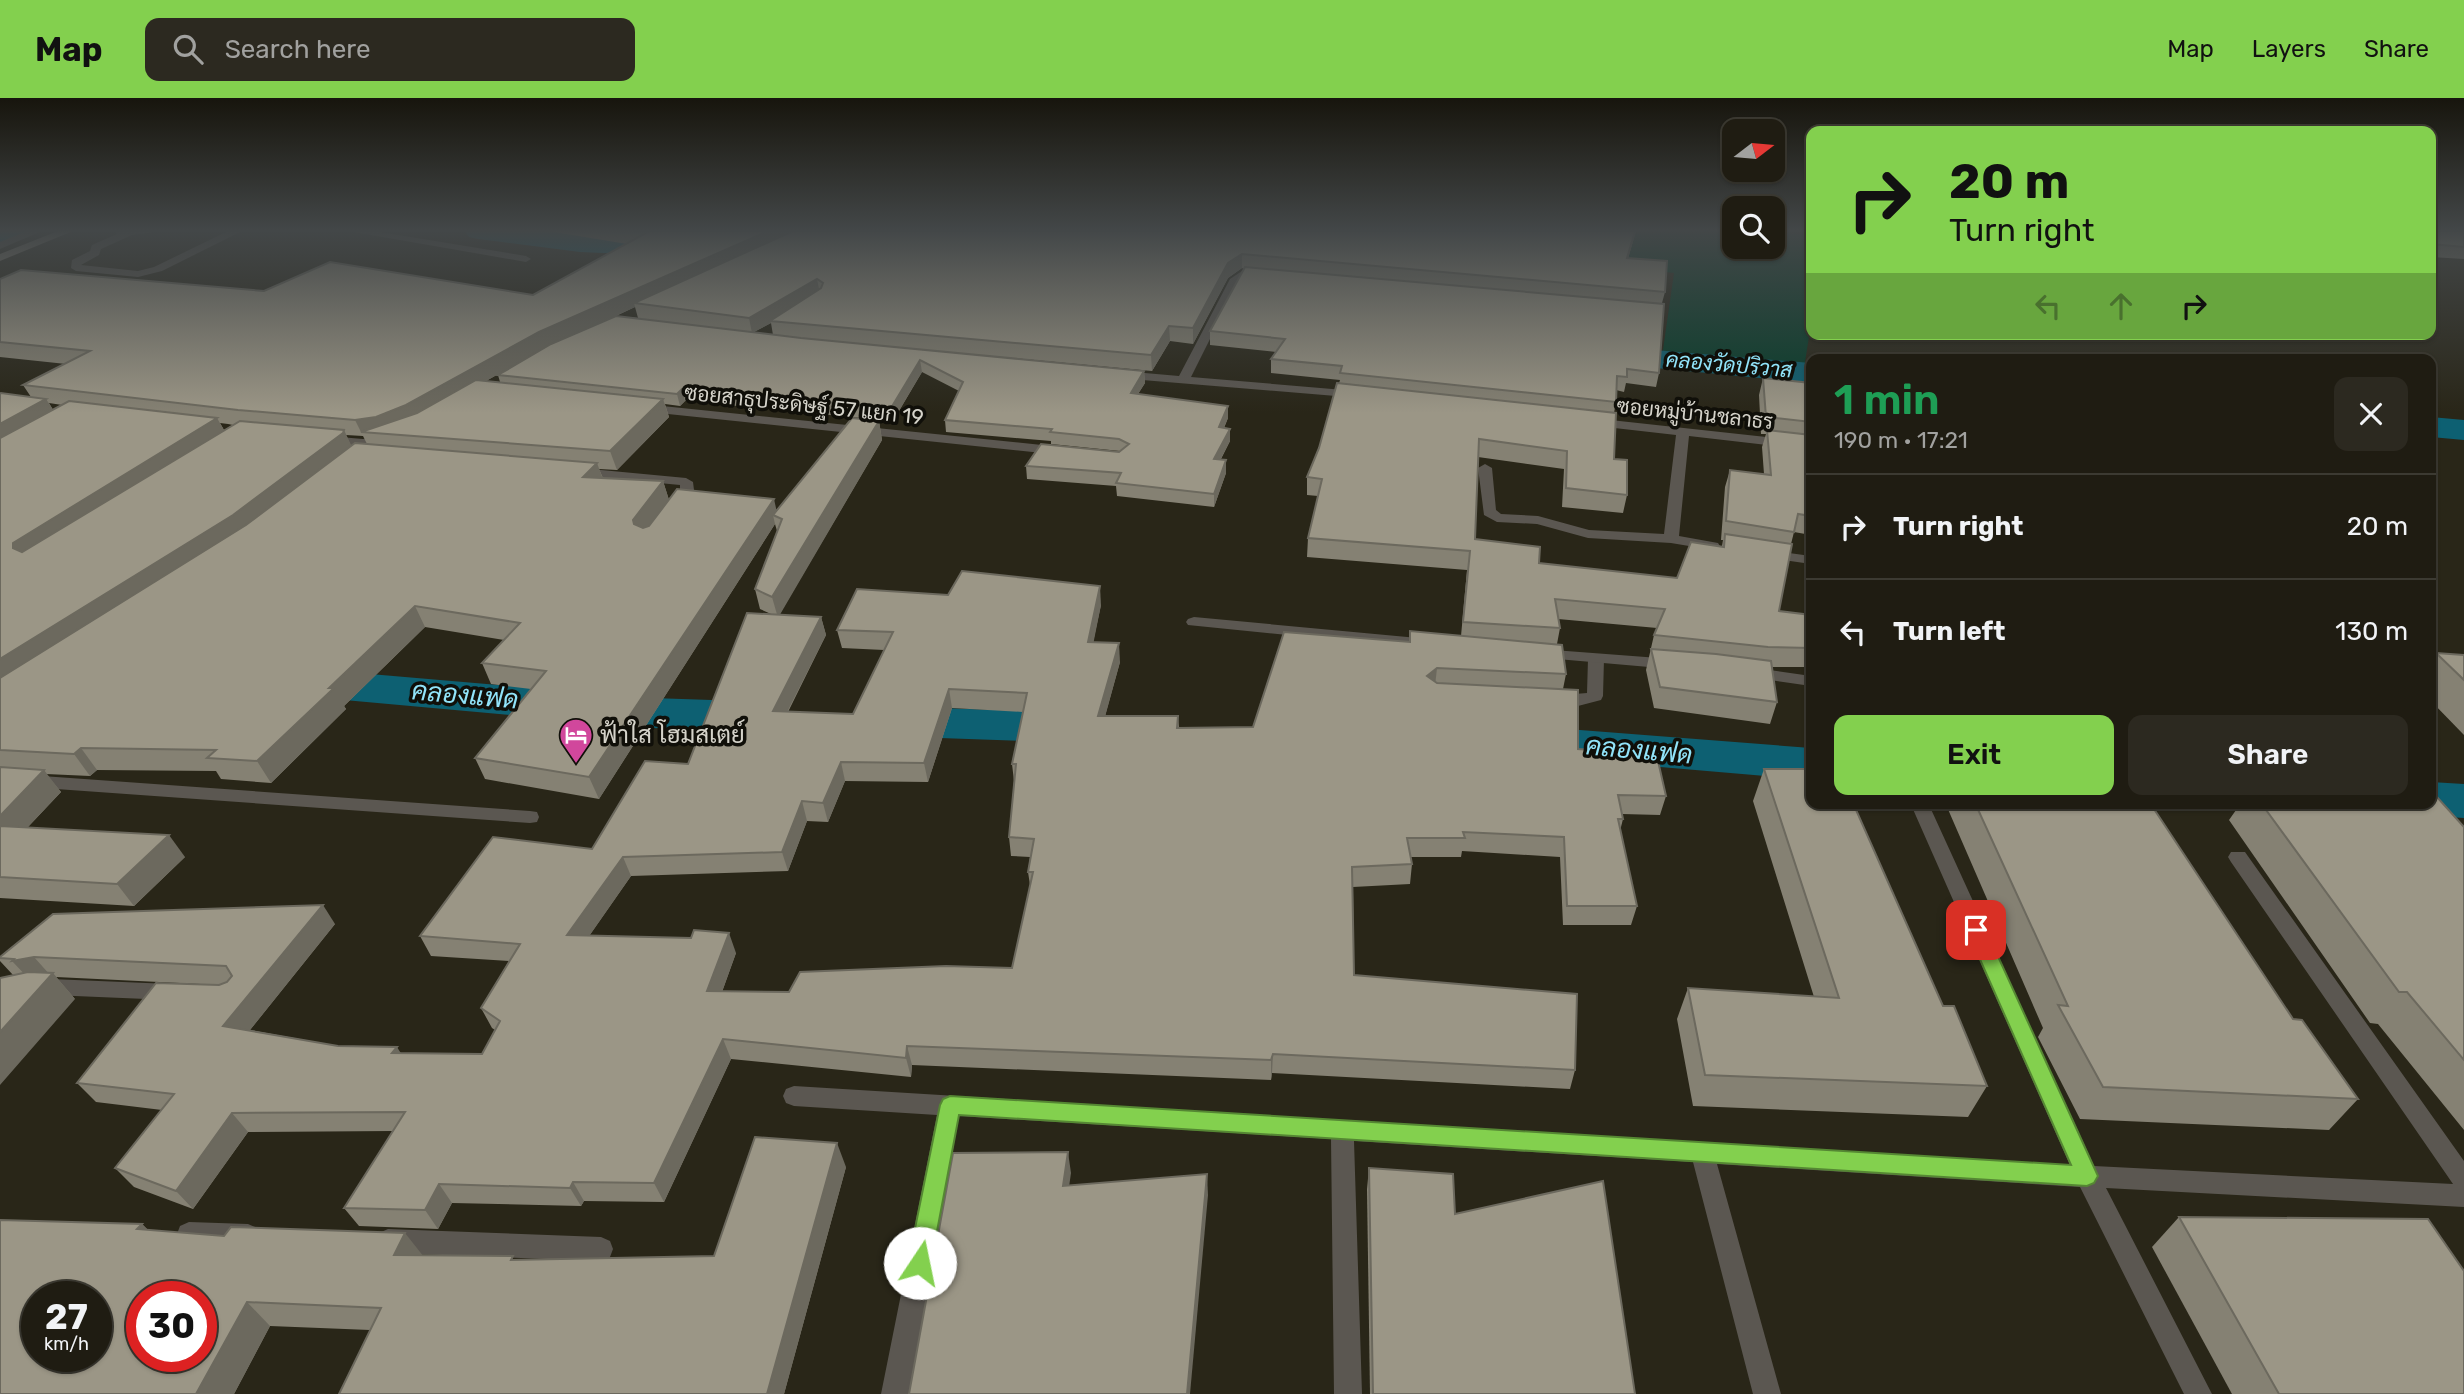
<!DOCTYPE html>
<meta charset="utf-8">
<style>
:root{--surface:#1f1c12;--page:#2c2920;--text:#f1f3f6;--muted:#a1a19f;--line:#3c3a32;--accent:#83d04e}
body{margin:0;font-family:Rubik,Sarabun,sans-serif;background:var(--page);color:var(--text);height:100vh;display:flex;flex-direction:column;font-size:26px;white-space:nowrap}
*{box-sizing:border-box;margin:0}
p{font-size:23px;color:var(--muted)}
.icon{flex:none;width:38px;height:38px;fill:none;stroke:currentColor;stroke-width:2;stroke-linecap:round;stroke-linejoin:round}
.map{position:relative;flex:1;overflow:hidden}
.sheet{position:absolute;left:1806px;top:256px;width:630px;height:455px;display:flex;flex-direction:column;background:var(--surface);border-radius:14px;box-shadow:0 2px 5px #0004,0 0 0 2px var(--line)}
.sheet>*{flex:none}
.top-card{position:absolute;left:1806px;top:28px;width:630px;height:214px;border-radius:14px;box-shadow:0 2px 5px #0004,0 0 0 2px var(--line);background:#83d04e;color:#111;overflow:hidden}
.needle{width:46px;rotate:74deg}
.buttons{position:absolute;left:1722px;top:21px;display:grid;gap:14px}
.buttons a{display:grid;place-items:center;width:63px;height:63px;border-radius:14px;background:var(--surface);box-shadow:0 2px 5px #0004,0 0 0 2px var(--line);font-size:35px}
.speed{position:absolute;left:21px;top:1183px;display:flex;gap:14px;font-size:35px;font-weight:700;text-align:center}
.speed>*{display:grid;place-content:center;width:91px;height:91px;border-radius:50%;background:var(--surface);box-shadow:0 2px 5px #0004,0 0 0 2px var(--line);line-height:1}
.speed small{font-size:18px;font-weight:400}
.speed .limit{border:10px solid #d22;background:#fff;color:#111}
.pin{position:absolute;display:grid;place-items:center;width:60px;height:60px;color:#fff;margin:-30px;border-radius:14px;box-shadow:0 4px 10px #0006}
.me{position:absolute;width:77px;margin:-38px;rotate:11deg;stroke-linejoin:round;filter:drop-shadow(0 0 5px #0008)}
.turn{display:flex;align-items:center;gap:24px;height:147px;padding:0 28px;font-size:32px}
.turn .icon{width:91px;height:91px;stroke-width:2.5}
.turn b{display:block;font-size:49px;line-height:60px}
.lanes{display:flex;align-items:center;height:66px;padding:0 28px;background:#0003;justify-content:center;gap:35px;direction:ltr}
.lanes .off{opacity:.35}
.round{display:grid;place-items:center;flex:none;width:74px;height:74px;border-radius:14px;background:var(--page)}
.overview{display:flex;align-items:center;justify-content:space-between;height:119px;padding:0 28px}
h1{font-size:42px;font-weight:600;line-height:52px;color:#1e9e55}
.cta{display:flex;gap:14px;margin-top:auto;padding:14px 28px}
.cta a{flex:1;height:80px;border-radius:14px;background:var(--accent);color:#111;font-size:28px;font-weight:600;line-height:80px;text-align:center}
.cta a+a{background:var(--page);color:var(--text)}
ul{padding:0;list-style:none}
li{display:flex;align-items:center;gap:21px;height:105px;padding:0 28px;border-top:2px solid var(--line)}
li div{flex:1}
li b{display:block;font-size:26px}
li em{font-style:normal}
header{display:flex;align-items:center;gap:42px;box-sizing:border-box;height:98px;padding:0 35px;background:var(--accent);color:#111}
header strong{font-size:33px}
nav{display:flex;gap:38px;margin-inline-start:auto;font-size:24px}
.search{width:490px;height:63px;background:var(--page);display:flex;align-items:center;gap:18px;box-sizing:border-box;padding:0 24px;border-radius:14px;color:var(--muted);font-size:26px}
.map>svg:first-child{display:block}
.green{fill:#063d2a}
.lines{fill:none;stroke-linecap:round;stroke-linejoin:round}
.canal{fill:#0d6072;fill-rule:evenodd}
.service{fill:#5b5751;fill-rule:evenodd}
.minor{fill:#5b5751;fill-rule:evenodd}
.tertiary{fill:#5b5751;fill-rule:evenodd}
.primary{fill:#8f887b;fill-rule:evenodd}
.wall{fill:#858173;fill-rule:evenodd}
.shaded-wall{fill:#6c695e}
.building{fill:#9b9686;stroke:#6c695e;stroke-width:2;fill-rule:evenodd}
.route{fill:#83d04e;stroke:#558733;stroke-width:2}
.labels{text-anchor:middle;stroke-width:7;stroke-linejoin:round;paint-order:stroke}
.far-water-label{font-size:21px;font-style:italic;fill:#91e3f9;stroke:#100f09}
.far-street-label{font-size:21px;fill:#d5d3ca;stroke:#100f09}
.poi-label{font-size:24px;fill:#d5d3ca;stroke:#100f09;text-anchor:start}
.water-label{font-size:26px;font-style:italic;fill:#91e3f9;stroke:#100f09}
</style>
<header>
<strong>Map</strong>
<div class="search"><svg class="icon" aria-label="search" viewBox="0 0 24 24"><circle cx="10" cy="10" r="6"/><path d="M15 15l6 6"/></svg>Search here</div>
<nav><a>Map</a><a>Layers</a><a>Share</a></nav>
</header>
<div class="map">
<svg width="2464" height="1296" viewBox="0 0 2464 1296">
<rect width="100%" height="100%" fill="#292618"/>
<polygon class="green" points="1615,133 1734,133 1734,149 1773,149 1773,134 1811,137 1811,226 1802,283 1661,266 1674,175 1613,168"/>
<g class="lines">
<g class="canal">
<polygon points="0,133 32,133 28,139 0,149"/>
<polygon points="465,133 545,133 650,141 697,149 701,155 697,161 687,163 650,157 580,154 478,141 469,139"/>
<polygon points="1595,247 1811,265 1811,285 1584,263 1579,256 1584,249"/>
<polygon points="2431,319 2464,322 2464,342 2431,339"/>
<polygon points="300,570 652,600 770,604 786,609 793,619 786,629 770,634 652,630 300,598 284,594 278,584 284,574"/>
<polygon points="883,608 1085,615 1101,619 1108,630 1101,641 1085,645 883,638 867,633 860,623 867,613"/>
<polygon points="1512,630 1567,631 1811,650 1811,682 1567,661 1512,660 1495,656 1488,645 1495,634"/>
<polygon points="2431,684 2464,686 2464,720 2431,718 2414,713 2409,705 2431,705"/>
</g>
<g class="service">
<polygon points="27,133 42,133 0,151 0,144"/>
<polygon points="162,133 132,137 101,151 99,157 81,167 138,173 154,169 228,133 242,133 162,173 138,179 76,173 71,170 72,162 90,153 92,147 117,136 114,133"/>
<polygon points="348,133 374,133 526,158 531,161 526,164"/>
<polygon points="1596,556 1604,561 1603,598 1601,602 1578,608 1550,606 1548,602 1550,598 1587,595 1588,561"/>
<polygon points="51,881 170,886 177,888 181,894 177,900 170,902 51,897 0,907 0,891"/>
</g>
<g class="minor">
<path d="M1242 173H1262L1267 176C1260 182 1248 177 1239 183L1191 279 1356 293 1362 297 1360 300 1118 280 1116 277 1122 273 1179 278 1230 181Z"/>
<polygon points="643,306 1061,349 1068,353 1061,357 639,313 639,307"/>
<polygon points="1592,320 1811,344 1811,352 1689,338 1679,438 1718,445 1720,448 1713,452 1671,445 1588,440 1537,426 1497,424 1484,417 1478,370 1485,366 1492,370 1496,412 1501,416 1538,418 1589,432 1664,436 1676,337 1588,327 1586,324"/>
<polygon points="580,370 686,380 693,384 694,392 680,412 675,413 668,409 680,392 680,387 575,377 573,374"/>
<polygon points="1768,452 1811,458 1811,466 1763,459 1761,456 1763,453"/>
<polygon points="1194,519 1418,540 1426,545 1418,550 1188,527 1186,524 1188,521"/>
<polygon points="1540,551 1672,561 1680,566 1672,571 1534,559 1532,556"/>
<polygon points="1749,569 1811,578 1811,588 1743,578 1741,574 1743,570"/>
<polygon points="0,675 530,713 537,714 539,719 537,724 530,725 0,687"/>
<polygon points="1914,705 1928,705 1930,709 2094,1068 2453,1086 2231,764 2228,759 2231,754 2245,754 2464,1063 2464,1109 2106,1090 2212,1296 2184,1296 2080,1089 1717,1066 1781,1296 1753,1296 1693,1064 1354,1043 1362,1296 1334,1296 1331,1041 959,1018 909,1296 881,1296 937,1017 794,1008 786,1005 783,998 786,991 794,988 2070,1067 1912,709"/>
<polygon points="189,1124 248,1126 257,1130 260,1138 257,1146 248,1150 189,1148 180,1144 177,1136 180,1128"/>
<polygon points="388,1131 601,1139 610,1143 613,1151 610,1159 601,1163 388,1155 379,1151 376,1143 379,1135"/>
</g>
<path class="tertiary" d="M387 337 393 341 392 344C372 348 338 354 322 342L328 338 363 341Z"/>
<polygon class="primary" points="58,133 73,133 0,163 0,156"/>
</g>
<g class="wall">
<path d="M548 133H1636L1628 160 1665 194 1662 205 1659 275 1656 289 1626 285 1624 294 1616 292V304L1614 315V361L1627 397 1623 415 1562 409 1564 371 1478 359 1475 441 1539 465 1677 480 1722 448 1723 442H1721L1725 389 1730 372 1764 376 1762 349 1766 336H1761L1759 297 1763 280 1811 285V437L1794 434 1791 446 1779 513 1811 517V569H1772L1777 604 1770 626 1654 610 1646 572 1654 537 1657 530 1558 521 1560 530 1557 546 1566 576 1563 591 1578 651 1666 698 1660 717 1622 716 1623 721 1620 733 1637 808 1631 827H1563L1560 759 1462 753 1461 759H1411L1412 766 1410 786 1353 789 1354 877 1575 972 1570 991 1272 975 1271 982 912 967 911 979 731 961 664 1104 584 1103 581 1108 452 1105 438 1131 359 1128 344 1110 393 1033 248 1034 193 1111 134 1089 115 1070 162 1012 96 1004 77 985 221 887 56 879 75 901 13 877 0 863V859L335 826 250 932 338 948 401 955 482 956 495 932 492 930 481 910 509 863 431 858 420 838 592 751 688 666 771 516 760 511 755 491 777 433 775 426 599 701 485 681 475 660 531 591 491 586 482 565 504 542 425 529 344 608 346 611 271 685 221 681 216 673 97 672 90 678 46 676 61 694 28 729 185 759 134 808 0 800V296L31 299 23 287 66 266 0 259V181L264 193 533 197 627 146ZM1242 170 1244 171 1210 233V247L1276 254 1271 261V275L1340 282 1319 350 1307 379V397L1318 398 1308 440 1307 459 1467 472 1461 538 1410 533 1409 544 1253 629 1179 630 1178 618H1105L1120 564 1093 544 1101 507 837 532 842 550 884 552 853 616 788 614 826 537 821 519 779 517 882 342 879 323 776 412 669 402 663 383 603 380 599 371 617 372 669 319 665 306 680 308 685 303 893 323 922 274 959 293 945 322 946 334 1051 343V346L1120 353 1026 368 1027 381 1116 388 1117 398 1214 409 1226 375V362L1221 361 1230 343 1224 330 1228 320 1138 296 1145 285 1144 273 970 256 1152 273 1170 243 1193 246 1228 180ZM635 209 638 220 616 218ZM771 225 773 237 754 234ZM548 248 498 277 500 284 486 283ZM49 305 62 307 53 312ZM220 325 228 326 233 327 224 332ZM346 337 363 338 367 346 351 348ZM952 610 1023 614 1012 666 1014 683 1009 739 1011 758 1030 759 1028 774 1030 787 1012 870 789 894H722L736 855 589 838 631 778 788 773 807 723 828 724 845 683 928 684Z"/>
<polygon points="2431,133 2464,133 2464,161 2431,159"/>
<polygon points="2436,555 2464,557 2464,637 2431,603 2431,562"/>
<polygon points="1764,671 1943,908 1987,988 1968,1019 1693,1008 1677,921 1688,890 1814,899 1753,703"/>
<polygon points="1949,705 2150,705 2293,921 2358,1001 2329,1032 2080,1021 2038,939 2043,930 1947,709"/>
<polygon points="2241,705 2431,705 2464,729 2464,1032 2378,926 2370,925 2229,722"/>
<polygon points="846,1069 784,1296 370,1232 270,1228 234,1296 0,1296 142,1126 148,1132 422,1157 516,1162 714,1158"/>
<polygon points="1369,1070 1455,1116 1635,1296 1370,1296 1367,1091"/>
<polygon points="2179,1119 2464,1296 2232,1296 2152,1149"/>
</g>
<g class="shaded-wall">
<polygon points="768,133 803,133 634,205 635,209 545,250 413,324 361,334 363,338 355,322 539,234"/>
<polygon points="1635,133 1636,133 1624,175 1627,160"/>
<polygon points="1242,156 1242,170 1228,180 1193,246 1193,230 1228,165"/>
<polygon points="817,181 820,196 770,223 771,225 752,235 749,220"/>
<polygon points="1169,228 1170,243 1152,273 1151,257"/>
<polygon points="920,262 922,274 893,323 891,310"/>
<polygon points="1144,273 1145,285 1131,307 1131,295"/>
<polygon points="682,291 685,303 680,308 677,296"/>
<polygon points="46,301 58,319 0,352 0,326"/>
<polygon points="663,301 669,319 617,372 610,353"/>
<polygon points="1228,308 1228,320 1219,341 1219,329"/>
<polygon points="217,320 228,339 28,470 13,450 13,445"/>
<polygon points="879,323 882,342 778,520 772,499"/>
<polygon points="1230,331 1230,343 1214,374 1214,361"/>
<polygon points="344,332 353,351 244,437 0,593 0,561"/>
<polygon points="1226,362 1226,375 1214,409 1214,396"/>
<polygon points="597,365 604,384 583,379"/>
<polygon points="663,383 669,402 640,442 633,422"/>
<polygon points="774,401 778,419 773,417 775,426 599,701 589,679"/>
<polygon points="1100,488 1101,507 1090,562 1088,544"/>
<polygon points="415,508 425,529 344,608 346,611 271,685 257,663 329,590"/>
<polygon points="821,519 826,537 778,632 773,613"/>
<polygon points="1119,545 1120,564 1100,637 1098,618"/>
<polygon points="1437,570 1435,588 1427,578"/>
<polygon points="949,591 952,610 928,684 924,665"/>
<polygon points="81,650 97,672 90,678 74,656"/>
<polygon points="841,664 845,683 828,724 823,705"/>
<polygon points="44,672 61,694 9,749 0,738 0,718"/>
<polygon points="802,703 807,723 788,773 782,754"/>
<polygon points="169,737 185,759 134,808 117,786"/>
<polygon points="623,759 631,778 576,857 567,837"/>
<polygon points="323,807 335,826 238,947 223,928"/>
<polygon points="729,835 736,855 715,913 707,893"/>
<polygon points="34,859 51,878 53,875 75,901 0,987 0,934 30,882 12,863"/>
<polygon points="723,941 731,961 664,1104 654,1085"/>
<polygon points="907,948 912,967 911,979 906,960"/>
<polygon points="397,949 409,968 392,955"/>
<polygon points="1273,956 1272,975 1271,982 1271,962"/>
<polygon points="232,1015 248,1034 193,1111 176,1093"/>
<polygon points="837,1045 846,1069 784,1296 767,1296"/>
<polygon points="1068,1054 1071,1075 1066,1110 1063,1088"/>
<polygon points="1207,1076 1208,1097 1190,1296 1187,1296"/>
<polygon points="573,1084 584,1103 581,1108 570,1090"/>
<polygon points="439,1086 452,1105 438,1131 425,1112"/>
<polygon points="142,1126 166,1150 137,1131"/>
<polygon points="405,1135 424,1159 394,1157"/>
<polygon points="247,1204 270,1228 234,1296 196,1296"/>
</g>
<g class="building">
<polygon points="634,133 768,133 539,234 406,307 376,319 355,322 238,312 23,287 90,253 0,244 0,181 21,172 264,193 330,164 533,197 646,135"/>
<polygon points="793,133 1635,133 1627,160 1667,163 1665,194 1242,156 1228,165 1193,230 1169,228 1151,257 770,223 821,190 823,185 817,181 749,220 634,205"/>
<polygon points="2431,133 2464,133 2464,149 2431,146"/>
<polygon points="1245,169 1664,206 1659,275 1627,271 1627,279 1617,278 1616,304 1340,275 1342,268 1271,261 1285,241 1210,233"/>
<polygon points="616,218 801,240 1144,273 1131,295 1228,308 1219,329 1230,331 1214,361 1226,362 1214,396 1116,385 1121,375 1026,368 1041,346 1119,354 1129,346 1119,341 1050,334 1052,331 945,322 963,284 920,262 891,310 682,291 677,296 498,277 551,246"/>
<polygon points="1763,280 1811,285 1811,324 1766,319"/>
<polygon points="476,282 663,301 610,353 361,334 417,315"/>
<polygon points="1337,285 1616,315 1614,361 1627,362 1627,397 1566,390 1567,353 1479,341 1475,441 1540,449 1539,465 1677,480 1691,444 1724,449 1725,436 1792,446 1779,513 1811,517 1811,550 1768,549 1654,537 1665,511 1555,501 1560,530 1463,524 1470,453 1308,440 1322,381 1307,379 1319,350"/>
<polygon points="0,296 1,295 46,301 0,326"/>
<polygon points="69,303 217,320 13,445 13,450 22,454 240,323 344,332 343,335 233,417 0,561 0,340"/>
<polygon points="852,320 879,323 772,499 755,491 782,421 773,417"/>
<polygon points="1767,332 1811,337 1811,418 1798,416 1794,434 1726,423 1730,372 1771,377"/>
<polygon points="355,345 597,365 583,379 663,383 633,422 634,426 643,430 649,428 677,391 774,401 589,679 475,660 546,573 482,565 520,525 415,508 329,590 334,590 257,663 207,660 216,652 81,650 74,656 0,652 0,580 246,427"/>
<path d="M962 473 1100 488 1088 544 1119 545 1098 618H1178L1177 630 1253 629 1284 534 1410 544V533L1562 547 1566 576 1437 570 1427 578 1437 585 1578 592V651L1619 654 1658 663 1666 698 1618 697 1623 721H1618L1637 808H1567L1564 739 1463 734 1465 740H1407L1412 766 1352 769 1354 877 1577 896 1575 972 1273 956 1271 962 907 948 906 960 723 941 654 1085 573 1084 570 1090 439 1086 425 1112 344 1110 405 1014 232 1015 176 1093 115 1070 174 996 77 985 156 885 219 887 227 884 232 878 226 868 34 859 12 863 14 861 0 860V859L53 816 323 807 223 928 338 948 397 949 392 955 482 956 500 923 481 910 520 846 420 838 493 739 592 751 645 663 688 666 747 515 821 519 773 613 853 616 893 534 837 532 857 491 948 497ZM949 591 1027 595 1012 666H1016L1009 739 1034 741 1028 774H1033L1012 870 946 868 800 874 789 894 707 893 729 835 694 832 691 840 567 837 623 759 782 754 802 703 823 705 841 664 924 665Z"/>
<polygon points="1651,551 1716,556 1771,563 1777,604 1660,589"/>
<polygon points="2436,555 2464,557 2464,582"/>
<polygon points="0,669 44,672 0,718"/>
<polygon points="1764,671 1811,671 1811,705 1853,705 1943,908 1954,908 1987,988 1705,977 1688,890 1839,900"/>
<polygon points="2431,699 2437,699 2464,729 2464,962 2407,894 2399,894 2261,705 2431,705"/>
<polygon points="1975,705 2150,705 2293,921 2302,922 2358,1001 2103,989 2058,907 2068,908"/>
<polygon points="0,728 169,737 117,786 0,779"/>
<polygon points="28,874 53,875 0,934 0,880"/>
<path d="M755 1039 837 1045 767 1296H339L381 1210 247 1204 196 1296H0V1122L142 1126 137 1131 224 1138 231 1129 405 1135 394 1157 513 1158 511 1162 714 1158ZM37 1199H96V1258H37ZM142 1199H201V1258H142Z"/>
<polygon points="1068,1054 1063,1088 1207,1076 1187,1296 909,1296 953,1055"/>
<polygon points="1369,1070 1453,1076 1455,1116 1603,1083 1635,1296 1373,1296"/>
<polygon points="2179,1119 2428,1121 2464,1173 2464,1296 2279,1296"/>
</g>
<linearGradient id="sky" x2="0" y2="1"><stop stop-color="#17150d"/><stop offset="0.42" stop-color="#434748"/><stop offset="1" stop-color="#434748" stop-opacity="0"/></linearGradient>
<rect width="2464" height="315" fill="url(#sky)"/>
<polygon class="route" points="1976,825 1983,827 1986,832 2098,1078 2094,1085 2087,1088 959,1017 931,1165 928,1172 920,1176 912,1172 908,1165 940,1007 943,1001 950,998 2071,1067 1967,832 1970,827"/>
<defs>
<symbol id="hotel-pin" viewBox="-11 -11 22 30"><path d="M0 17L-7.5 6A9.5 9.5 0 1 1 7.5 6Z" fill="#d1479c" stroke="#100f09"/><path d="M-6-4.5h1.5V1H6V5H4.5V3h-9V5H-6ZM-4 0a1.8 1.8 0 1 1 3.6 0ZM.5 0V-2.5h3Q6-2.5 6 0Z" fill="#fff"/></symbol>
</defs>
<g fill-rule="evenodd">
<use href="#hotel-pin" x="557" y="618" width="38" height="52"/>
</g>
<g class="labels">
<g class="far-water-label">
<text transform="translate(1729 267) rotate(5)" y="7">คลองวัดปริวาส</text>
</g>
<g class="far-street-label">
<text transform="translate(804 307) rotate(6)" y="7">ซอยสาธุประดิษฐ์ 57 แยก 19</text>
<text transform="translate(1695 316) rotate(6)" y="7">ซอยหมู่บ้านชลาธร</text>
</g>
<g class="poi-label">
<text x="600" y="645">ฟ้าใส โฮมสเตย์</text>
</g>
<g class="water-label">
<text transform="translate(465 597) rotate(5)" y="9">คลองแฟด</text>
<text transform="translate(1639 652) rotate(5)" y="9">คลองแฟด</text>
</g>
</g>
</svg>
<div class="buttons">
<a><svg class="needle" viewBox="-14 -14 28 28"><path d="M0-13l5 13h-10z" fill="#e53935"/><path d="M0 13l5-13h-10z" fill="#a1a19f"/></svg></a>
<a><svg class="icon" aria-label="search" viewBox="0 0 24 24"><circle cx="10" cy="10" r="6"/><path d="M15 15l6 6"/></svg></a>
</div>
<div class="speed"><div>27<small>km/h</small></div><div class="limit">30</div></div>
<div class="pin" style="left:1976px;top:832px;background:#d93025"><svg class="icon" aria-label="arrive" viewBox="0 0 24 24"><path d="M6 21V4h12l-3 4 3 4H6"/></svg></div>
<svg class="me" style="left:920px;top:1165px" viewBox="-20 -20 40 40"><circle r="19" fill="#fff"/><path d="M0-13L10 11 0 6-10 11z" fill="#83d04e"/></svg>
<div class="top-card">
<div class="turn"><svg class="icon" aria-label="right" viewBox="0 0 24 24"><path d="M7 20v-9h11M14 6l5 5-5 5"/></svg><div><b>20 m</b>Turn right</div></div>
<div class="lanes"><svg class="icon off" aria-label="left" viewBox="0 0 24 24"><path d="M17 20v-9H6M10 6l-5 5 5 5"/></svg><svg class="icon off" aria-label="ahead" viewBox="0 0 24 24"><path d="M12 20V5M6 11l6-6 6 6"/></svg><svg class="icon" aria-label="right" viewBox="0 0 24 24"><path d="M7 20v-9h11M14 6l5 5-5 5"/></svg></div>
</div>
<section class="sheet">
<div class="overview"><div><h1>1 min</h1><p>190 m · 17:21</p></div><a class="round"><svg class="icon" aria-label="close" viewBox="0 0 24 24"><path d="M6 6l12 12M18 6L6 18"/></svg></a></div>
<ul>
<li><svg class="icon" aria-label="right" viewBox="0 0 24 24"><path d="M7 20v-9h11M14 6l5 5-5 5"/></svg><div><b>Turn right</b></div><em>20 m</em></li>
<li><svg class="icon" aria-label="left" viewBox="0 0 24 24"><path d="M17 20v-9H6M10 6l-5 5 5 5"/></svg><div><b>Turn left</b></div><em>130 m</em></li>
</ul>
<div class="cta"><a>Exit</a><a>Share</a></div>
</section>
</div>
